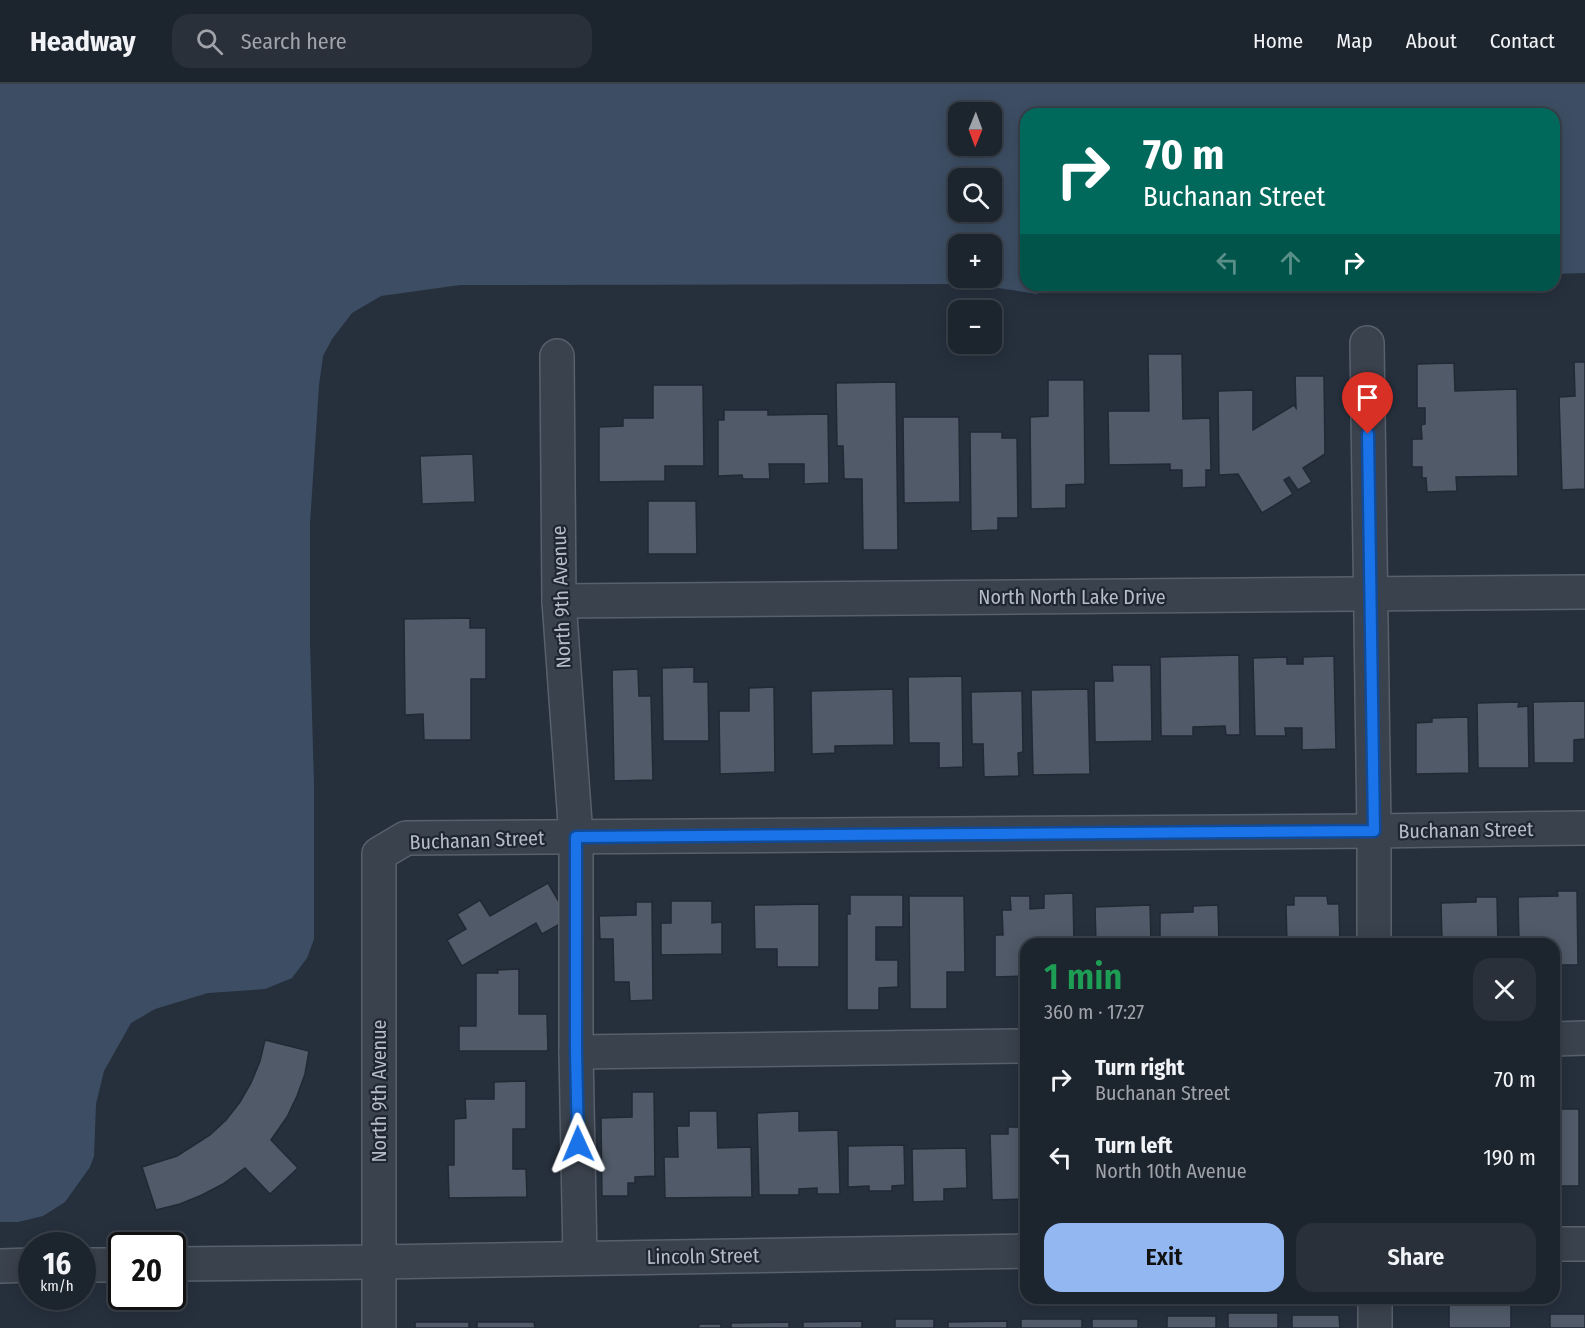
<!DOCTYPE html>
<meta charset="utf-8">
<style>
:root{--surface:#1c242e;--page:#29303a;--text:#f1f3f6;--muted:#a0a4aa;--line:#3a414a;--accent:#93b7f0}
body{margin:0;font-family:"Fira Sans Condensed",sans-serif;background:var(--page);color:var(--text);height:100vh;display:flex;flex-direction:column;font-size:22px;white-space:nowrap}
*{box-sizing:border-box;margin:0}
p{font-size:20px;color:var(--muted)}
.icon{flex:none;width:33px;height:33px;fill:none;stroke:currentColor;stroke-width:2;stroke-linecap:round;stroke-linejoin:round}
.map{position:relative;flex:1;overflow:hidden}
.drawer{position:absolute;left:1020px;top:854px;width:540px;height:366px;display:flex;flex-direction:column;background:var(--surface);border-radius:18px;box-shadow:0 3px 15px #0003,0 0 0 2px var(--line)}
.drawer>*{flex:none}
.guide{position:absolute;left:1020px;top:24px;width:540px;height:183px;border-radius:18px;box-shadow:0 3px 15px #0003,0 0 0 2px var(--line);background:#00695c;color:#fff;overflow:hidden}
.needle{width:39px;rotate:181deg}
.fabs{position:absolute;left:948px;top:18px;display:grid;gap:12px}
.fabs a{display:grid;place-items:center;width:54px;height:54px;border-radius:12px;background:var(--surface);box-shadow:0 3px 15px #0003,0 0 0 2px var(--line);font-size:30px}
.speed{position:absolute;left:18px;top:1148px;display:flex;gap:12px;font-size:30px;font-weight:700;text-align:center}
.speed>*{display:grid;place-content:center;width:78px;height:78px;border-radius:50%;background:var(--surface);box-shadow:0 3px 15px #0003,0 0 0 2px var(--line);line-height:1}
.speed small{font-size:15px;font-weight:400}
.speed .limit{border:3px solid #111;border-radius:9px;background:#fff;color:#111}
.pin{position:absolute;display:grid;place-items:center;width:51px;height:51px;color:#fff;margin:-62px -26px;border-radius:50% 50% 50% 0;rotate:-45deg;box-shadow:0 0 6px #0007}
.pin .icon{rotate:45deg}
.me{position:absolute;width:66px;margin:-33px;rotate:359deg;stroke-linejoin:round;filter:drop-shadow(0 0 4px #0008)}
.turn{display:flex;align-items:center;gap:21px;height:126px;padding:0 24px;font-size:27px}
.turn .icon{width:78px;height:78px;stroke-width:2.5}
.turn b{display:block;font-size:42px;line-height:51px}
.lanes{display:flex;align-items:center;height:57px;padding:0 24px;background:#0003;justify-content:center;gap:30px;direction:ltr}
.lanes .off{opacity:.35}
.round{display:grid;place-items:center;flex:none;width:63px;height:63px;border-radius:18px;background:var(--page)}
.headline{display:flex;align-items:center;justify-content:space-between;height:102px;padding:0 24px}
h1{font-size:36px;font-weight:600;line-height:45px;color:#1e9e55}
.primary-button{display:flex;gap:12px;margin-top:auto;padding:12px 24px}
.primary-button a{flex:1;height:69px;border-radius:18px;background:var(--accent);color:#111;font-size:24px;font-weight:600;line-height:69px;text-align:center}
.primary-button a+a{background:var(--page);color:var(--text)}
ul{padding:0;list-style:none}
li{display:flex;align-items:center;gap:18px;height:78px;padding:0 24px}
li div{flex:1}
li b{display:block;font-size:22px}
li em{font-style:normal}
header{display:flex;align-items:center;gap:36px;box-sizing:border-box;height:84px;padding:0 30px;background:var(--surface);border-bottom:2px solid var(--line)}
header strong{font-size:28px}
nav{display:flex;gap:33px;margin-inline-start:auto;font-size:21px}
.search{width:420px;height:54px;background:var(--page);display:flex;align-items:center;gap:15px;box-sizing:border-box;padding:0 21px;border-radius:18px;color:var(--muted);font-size:22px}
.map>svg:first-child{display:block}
.water{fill:#3d4e64;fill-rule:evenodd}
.building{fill:#505a68;stroke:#212934;stroke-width:1.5}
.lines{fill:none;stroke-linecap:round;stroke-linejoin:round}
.minor-casing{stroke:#58606b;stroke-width:36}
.minor{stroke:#3a424d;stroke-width:33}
.route-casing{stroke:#114b97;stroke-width:15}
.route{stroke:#1a73e8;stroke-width:10}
.labels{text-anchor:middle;stroke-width:4.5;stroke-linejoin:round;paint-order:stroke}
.street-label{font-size:20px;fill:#b6bdc8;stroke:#1f2732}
</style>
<header>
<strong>Headway</strong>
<div class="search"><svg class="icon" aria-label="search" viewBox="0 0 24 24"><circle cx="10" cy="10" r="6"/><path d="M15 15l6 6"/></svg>Search here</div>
<nav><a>Home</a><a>Map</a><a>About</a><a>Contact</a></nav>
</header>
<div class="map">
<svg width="1585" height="1244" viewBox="0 0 1585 1244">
<rect width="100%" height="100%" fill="#26303d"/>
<path class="water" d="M0 0H1585V189L1554 190V30H1026V201H1046L1037 210 972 200 460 201 381 212 352 229 332 255 323 272 319 301 310 439V559L314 702V855L307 874 292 894 265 905 208 909 155 925 131 939 104 987 96 1020 94 1072 90 1083 65 1118 43 1132 18 1138H0ZM958 28H992V62H958ZM958 94H992V128H958ZM958 160H992V194H958Z"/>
<g class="building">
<polygon points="1148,270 1182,270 1183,335 1210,334 1211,386 1206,386 1206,403 1182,404 1182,386 1170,386 1170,380 1109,381 1108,327 1149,327"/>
<polygon points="1574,278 1585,278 1585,405 1562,406 1559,313 1575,312"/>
<polygon points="1454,279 1455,307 1517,305 1518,392 1456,393 1457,407 1427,408 1426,394 1422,394 1422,383 1412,383 1412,355 1422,355 1421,341 1425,340 1425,324 1417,324 1417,280"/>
<polygon points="1295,292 1324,292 1325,370 1303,384 1312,398 1298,406 1289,393 1284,396 1293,410 1262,429 1238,390 1219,391 1218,307 1253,306 1253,346 1294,321 1296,324"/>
<polygon points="1048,296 1084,296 1085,400 1066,401 1066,424 1031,425 1030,333 1048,332"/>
<polygon points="896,298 898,466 863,466 862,395 844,395 843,362 837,362 836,299"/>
<polygon points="653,301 703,301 704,382 665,382 665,397 599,398 599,343 623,342 623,334 653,334"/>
<polygon points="724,326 768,326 768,331 828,330 829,399 804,400 804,380 769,380 770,395 743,395 742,391 718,392 718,336 724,336"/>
<polygon points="903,333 959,333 960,418 904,419"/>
<polygon points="970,348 1002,348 1002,354 1017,354 1018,434 998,434 998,446 971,447"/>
<polygon points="473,370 475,418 422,420 420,372"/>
<polygon points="648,417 696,417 697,470 648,470"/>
<polygon points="470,534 470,544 486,544 486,595 471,595 471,656 424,656 423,630 405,631 404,535"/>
<polygon points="1239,571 1240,651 1226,651 1225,642 1193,643 1193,652 1161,652 1160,573"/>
<polygon points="1334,572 1336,665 1302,666 1302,644 1285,644 1286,652 1255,652 1253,574 1287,573 1287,580 1303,580 1303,573"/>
<polygon points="1112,581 1151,581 1152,657 1095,658 1094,597 1113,597"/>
<polygon points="694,583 694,598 708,598 709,657 663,657 662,584"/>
<polygon points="638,585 639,612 651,612 653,696 614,697 612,586"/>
<polygon points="962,592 963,683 939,684 939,659 909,659 908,593"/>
<polygon points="774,603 775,688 720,690 719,627 749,627 749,604"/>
<polygon points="893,605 894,661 835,662 835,669 812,670 811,607"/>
<polygon points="1088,605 1090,690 1033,691 1031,606"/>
<polygon points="1022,607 1023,668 1018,669 1019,692 984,693 983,660 972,660 971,608"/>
<polygon points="1585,617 1585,655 1574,656 1574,679 1534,679 1533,618"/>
<polygon points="1519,618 1518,623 1528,622 1529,684 1478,684 1477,619"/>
<polygon points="1468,633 1469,689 1416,690 1416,639 1432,638 1432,634"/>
<polygon points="548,799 569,835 542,850 536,839 462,882 447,856 466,845 457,830 480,816 490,832"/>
<polygon points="1557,807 1577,807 1578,881 1554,881 1554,860 1519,860 1518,813 1558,812"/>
<polygon points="1073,809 1074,860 1026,860 1026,892 995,893 995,851 1003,851 1002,826 1011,826 1010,812 1030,812 1030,825 1044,824 1044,810"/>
<polygon points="850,811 903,811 903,843 876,843 876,876 898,876 898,903 879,904 879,926 847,926 847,830 850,830"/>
<polygon points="909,812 964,812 965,888 947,888 947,925 910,925"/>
<polygon points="1294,812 1327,812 1328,820 1339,820 1340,860 1287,860 1286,821 1294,821"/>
<polygon points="1476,813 1497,813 1498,860 1456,860 1455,857 1442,857 1441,819 1476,818"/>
<polygon points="671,817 712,817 712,839 722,838 722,870 661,871 661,839 671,839"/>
<polygon points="636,818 652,818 653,916 630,917 629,898 614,898 613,855 600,855 599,832 636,831"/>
<polygon points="819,820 819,883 777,883 777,865 755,865 754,821"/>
<polygon points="1150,821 1151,860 1096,860 1095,823"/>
<polygon points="1218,821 1219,860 1160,860 1160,829 1193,828 1193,822"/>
<polygon points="519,885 519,930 547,930 548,967 459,967 459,942 476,942 476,889 498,889 497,886"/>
<polygon points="265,956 309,967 305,990 297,1012 287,1033 271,1056 298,1084 270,1110 245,1084 223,1100 202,1111 180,1120 156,1126 142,1083 177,1072 210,1051 226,1036 240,1018 251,999 260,977"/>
<polygon points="526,997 526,1045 513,1045 513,1085 526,1085 527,1113 449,1114 448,1081 454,1081 454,1035 466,1034 465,1015 494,1015 494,998"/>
<polygon points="632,1008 654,1008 655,1092 635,1093 635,1099 628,1099 628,1112 602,1112 601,1034 632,1033"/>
<polygon points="1554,1025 1579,1025 1579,1102 1559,1102 1559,1098 1554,1098"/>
<polygon points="689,1027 717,1027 718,1064 751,1063 752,1113 665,1114 664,1073 678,1073 677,1042 689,1042"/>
<polygon points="799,1027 799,1047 838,1046 840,1110 817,1110 817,1104 799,1105 799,1111 759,1111 757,1029"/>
<polygon points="1008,1043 1026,1043 1026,1115 992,1116 990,1050 1008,1050"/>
<polygon points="904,1061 905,1101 892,1102 892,1107 869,1107 869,1102 848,1103 848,1062"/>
<polygon points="966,1064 967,1104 944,1105 944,1117 913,1118 912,1065"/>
<rect x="1449" y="1214" width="62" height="30"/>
<rect x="1228" y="1229" width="50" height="15"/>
<rect x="1550" y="1230" width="35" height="14"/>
<polygon points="1292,1231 1339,1231 1340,1244 1292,1244"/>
<rect x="1167" y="1232" width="49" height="12"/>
<rect x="895" y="1235" width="39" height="9"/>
<rect x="1021" y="1235" width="61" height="9"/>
<rect x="1092" y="1235" width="46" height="9"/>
<polygon points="862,1237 862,1244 803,1244 803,1238"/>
<polygon points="1007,1237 1007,1244 948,1244 948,1238"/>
<rect x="415" y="1238" width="54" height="6"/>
<polygon points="477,1238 534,1238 535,1244 477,1244"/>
<polygon points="789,1238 789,1244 731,1244 731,1239"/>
<polygon points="700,1240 721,1240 721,1244 697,1244"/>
</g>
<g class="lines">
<defs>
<g id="minor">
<polyline points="1367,259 1374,747 1374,860"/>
<polyline points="557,272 559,517 576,753 576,968 580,1174"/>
<polyline points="559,517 1585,508"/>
<polyline points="1554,955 1585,954"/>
<polyline points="576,968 1026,962"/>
<polyline points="1554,1160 1585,1160"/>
<polyline points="172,1180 379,1178 1026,1167"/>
<polyline points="82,1181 122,1181"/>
<polyline points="0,1182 32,1181"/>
<polyline points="1375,1214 1375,1244"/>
<polyline points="379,1244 379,770 406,754 1374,747 1585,744"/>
</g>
</defs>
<use href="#minor" class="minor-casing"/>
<use href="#minor" class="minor"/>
</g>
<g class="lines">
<defs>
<polyline id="route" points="578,1060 576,968 576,753 1374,747 1368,350"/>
</defs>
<use href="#route" class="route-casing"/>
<use href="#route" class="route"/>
</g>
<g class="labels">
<g class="street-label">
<text transform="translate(561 513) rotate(-92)" y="7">North 9th Avenue</text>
<text x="1072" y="520">North North Lake Drive</text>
<text transform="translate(1466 746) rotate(-1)" y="7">Buchanan Street</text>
<text transform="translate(477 756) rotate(-2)" y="7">Buchanan Street</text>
<text transform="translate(379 1007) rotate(-90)" y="7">North 9th Avenue</text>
<text transform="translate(703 1172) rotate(-1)" y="7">Lincoln Street</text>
</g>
</g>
</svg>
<div class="fabs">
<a><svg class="needle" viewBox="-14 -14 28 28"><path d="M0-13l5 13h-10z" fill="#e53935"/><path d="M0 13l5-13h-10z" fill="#a0a4aa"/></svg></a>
<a><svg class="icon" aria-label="search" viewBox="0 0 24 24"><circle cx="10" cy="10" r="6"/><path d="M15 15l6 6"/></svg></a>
<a>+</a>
<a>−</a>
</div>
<div class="speed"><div>16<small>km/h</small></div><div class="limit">20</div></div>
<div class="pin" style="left:1368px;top:350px;background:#d93025"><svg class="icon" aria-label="arrive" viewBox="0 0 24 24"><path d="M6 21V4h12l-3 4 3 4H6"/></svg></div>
<svg class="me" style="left:578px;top:1060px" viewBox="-20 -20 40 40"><path d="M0-17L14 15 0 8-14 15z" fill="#1a73e8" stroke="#fff" stroke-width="4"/></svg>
<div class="guide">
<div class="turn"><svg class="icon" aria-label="right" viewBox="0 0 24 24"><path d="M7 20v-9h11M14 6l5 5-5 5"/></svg><div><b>70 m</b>Buchanan Street</div></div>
<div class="lanes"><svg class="icon off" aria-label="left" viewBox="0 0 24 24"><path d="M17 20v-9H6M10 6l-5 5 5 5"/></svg><svg class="icon off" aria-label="ahead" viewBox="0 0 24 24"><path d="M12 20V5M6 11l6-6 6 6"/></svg><svg class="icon" aria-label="right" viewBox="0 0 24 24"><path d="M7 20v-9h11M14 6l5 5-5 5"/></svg></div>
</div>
<section class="drawer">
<div class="headline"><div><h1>1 min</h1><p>360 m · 17:27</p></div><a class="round"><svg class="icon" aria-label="close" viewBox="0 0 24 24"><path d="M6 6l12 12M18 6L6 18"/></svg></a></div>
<ul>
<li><svg class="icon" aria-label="right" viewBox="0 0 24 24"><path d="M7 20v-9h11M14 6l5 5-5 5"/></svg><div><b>Turn right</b><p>Buchanan Street</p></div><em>70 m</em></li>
<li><svg class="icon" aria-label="left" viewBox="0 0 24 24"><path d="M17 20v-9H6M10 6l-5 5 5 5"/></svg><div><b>Turn left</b><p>North 10th Avenue</p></div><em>190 m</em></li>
</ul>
<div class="primary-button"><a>Exit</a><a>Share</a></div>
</section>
</div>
